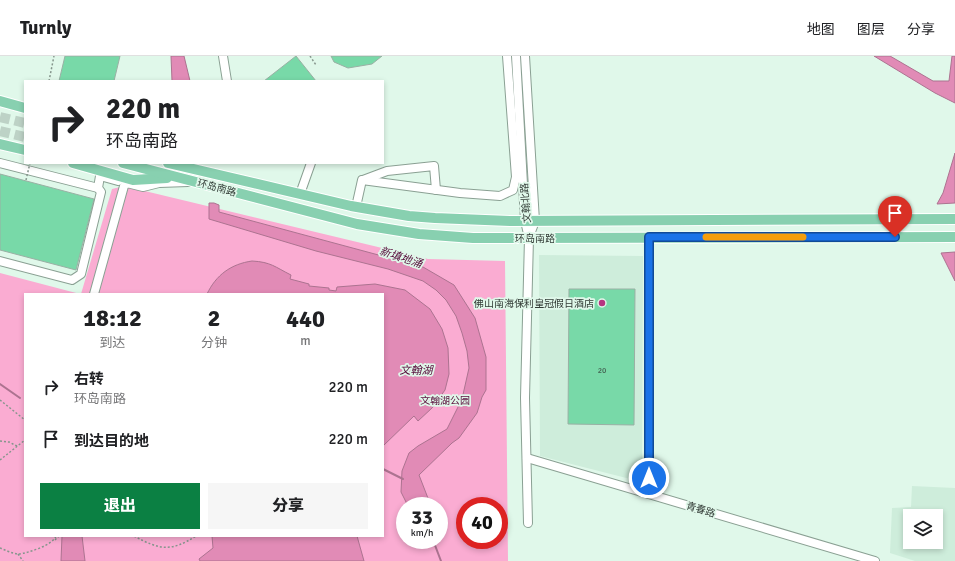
<!DOCTYPE html>
<html lang="zh">
<meta charset="utf-8">
<style>
:root{--surface:#fff;--page:#f6f6f6;--text:#202124;--muted:#757577;--line:#e0e0e0;--accent:#0b8043}
body{margin:0;font-family:Signika,"Noto Sans SC",sans-serif;background:var(--page);color:var(--text);height:100vh;display:flex;flex-direction:column;font-size:15px;white-space:nowrap}
*{box-sizing:border-box;margin:0}
p{font-size:13px;color:var(--muted)}
.icon{flex:none;width:22px;height:22px;fill:none;stroke:currentColor;stroke-width:2;stroke-linecap:round;stroke-linejoin:round}
.map{position:relative;flex:1;overflow:hidden}
.details{position:absolute;left:24px;top:237px;width:360px;height:244px;display:flex;flex-direction:column;background:var(--surface);border-radius:0px;box-shadow:0 2px 6px #0003}
.details>*{flex:none}
.guide{position:absolute;left:24px;top:24px;width:360px;height:84px;border-radius:0px;box-shadow:0 2px 6px #0003;background:#fff;color:var(--text);overflow:hidden}
.tools{position:absolute;left:903px;top:453px;display:grid;gap:8px}
.tools a{display:grid;place-items:center;width:40px;height:40px;border-radius:0px;background:var(--surface);box-shadow:0 2px 6px #0003;font-size:20px}
.speed{position:absolute;left:396px;top:441px;display:flex;gap:8px;font-size:20px;font-weight:700;text-align:center}
.speed>*{display:grid;place-content:center;width:52px;height:52px;border-radius:50%;background:var(--surface);box-shadow:0 2px 6px #0003;line-height:1}
.speed small{font-size:10px;font-weight:400}
.speed .limit{border:6px solid #d22;background:#fff;color:#111}
.pin{position:absolute;display:grid;place-items:center;width:34px;height:34px;color:#fff;margin:-41px -17px;border-radius:50% 50% 50% 0;rotate:-45deg;box-shadow:0 0 4px #0007}
.pin .icon{rotate:45deg}
.me{position:absolute;width:44px;margin:-22px;rotate:0deg;stroke-linejoin:round;filter:drop-shadow(0 0 3px #0008)}
.turn{display:flex;align-items:center;gap:14px;height:84px;padding:0 16px;font-size:18px}
.turn .icon{width:52px;height:52px;stroke-width:2.5}
.turn b{display:block;font-size:28px;line-height:34px}
.eta{display:flex;justify-content:space-evenly;align-items:center;height:68px;text-align:center}
.eta b{font-size:24px;font-weight:800;line-height:28px}
.action{display:flex;gap:8px;margin-top:auto;padding:8px 16px}
.action a{flex:1;height:46px;border-radius:0px;background:var(--accent);color:#fff;font-size:16px;font-weight:800;line-height:46px;text-align:center}
.action a+a{background:var(--page);color:var(--text)}
ul{padding:0;list-style:none}
li{display:flex;align-items:center;gap:12px;height:52px;padding:0 16px}
li div{flex:1}
li b{display:block;font-size:15px}
li em{font-style:normal}
header{display:flex;align-items:center;gap:24px;box-sizing:border-box;height:56px;padding:0 20px;background:var(--surface);border-bottom:1px solid var(--line)}
header strong{font-size:19px}
nav{display:flex;gap:22px;margin-inline-start:auto;font-size:14px}
.map>svg:first-child{display:block}
.built{fill:#ceeddb;fill-rule:evenodd}
.green{fill:#faacd2;fill-rule:evenodd}
.water{fill:#e18bb6;stroke:#ac7390}
.lines{fill:none;stroke-linecap:round;stroke-linejoin:round}
.stream{stroke:#ac7390;stroke-width:2}
.building{fill:#78d9a8;stroke:#9ab0a4}
.major-tunnel{stroke:#bdd2c6;stroke-width:10;stroke-dasharray:10 5;stroke-linecap:butt}
.minor-casing{stroke:#8aa093;stroke-width:10}
.major-casing{stroke:#fff;stroke-width:12}
.path{stroke:#85958c;stroke-width:1.5;stroke-dasharray:2 2;stroke-linecap:butt}
.minor{stroke:#fff;stroke-width:8}
.major{stroke:#88d0b0;stroke-width:10}
.path-bridge{stroke:#85958c;stroke-width:1.5;stroke-dasharray:2 2;stroke-linecap:butt}
.route-casing{stroke:#114b97;stroke-width:10}
.route{stroke:#1a73e8;stroke-width:7}
.slow{stroke:#f59e0b;stroke-width:7}
.poi-dot{fill:#b63680;stroke:#e0f8ea;stroke-width:1.5}
.labels{text-anchor:middle;stroke-width:3.5;stroke-linejoin:round;paint-order:stroke}
.number-label{font-size:8px;fill:#446252}
.street-label{font-size:10px;fill:#323b36;stroke:#e0f8ea}
.poi-label{font-size:10px;fill:#323b36;stroke:#e0f8ea;text-anchor:end}
.park-label{font-size:10px;fill:#5c113e;stroke:#e0f8ea}
.water-label{font-size:11px;font-style:italic;fill:#550838;stroke:#e0f8ea}
</style>
<header>
<strong>Turnly</strong>
<nav><a>地图</a><a>图层</a><a>分享</a></nav>
</header>
<div class="map">
<svg width="955" height="505" viewBox="0 0 955 505">
<rect width="100%" height="100%" fill="#e0f8ea"/>
<g class="built">
<polygon points="539,199 643,200 642,426 540,400"/>
<path d="M912 430 955 432V505H915L890 497 892 452 911 451ZM910 460H936V486H910Z"/>
</g>
<path class="green" d="M124 130 428 203 505 205 508 505H0V217L80 238H25V480H383V238H81L112 133ZM405 450H439V484H405ZM465 450H499V484H465Z"/>
<g class="water">
<polygon points="171,0 184,0 190,25 172,25"/>
<polygon points="874,0 890,0 933,25 949,25 952,0 955,0 955,47 935,37"/>
<polygon points="955,97 955,147 937,148 943,137"/>
<polygon points="209,147 214,147 219,149 219,156 423,211 454,229 475,262 486,301 486,334 482,341 477,357 459,382 452,387 419,419 431,450 408,450 401,436 402,415 409,397 418,390 447,373 462,343 469,312 467,295 462,277 456,260 446,244 436,234 423,225 388,213 316,195 209,163"/>
<polygon points="955,196 955,225 941,197"/>
<path d="M252 205C271 206 275 211 291 219L290 223 309 228V230L329 232V234L336 235 337 231 375 228 405 234 430 253 442 273 448 292 449 318 445 334 432 352 418 365 414 360 383 390V238H207C216 219 231 208 252 205Z"/>
<polygon points="62,480 82,480 85,505 61,505"/>
<polygon points="212,480 357,480 364,505 200,505 199,503 213,492"/>
</g>
<g class="lines">
<g class="stream">
<polyline points="0,328 20,342"/>
<polyline points="383,413 403,423"/>
<polyline points="433,484 441,505"/>
</g>
</g>
<g class="building">
<polygon points="65,0 120,0 114,25 59,25"/>
<polygon points="296,0 316,25 264,25"/>
<polygon points="331,0 382,0 372,8 348,12 334,6"/>
<polygon points="0,118 94,143 76,214 0,194"/>
<polygon points="569,233 635,233 634,369 568,368"/>
</g>
<g class="lines">
<g class="major-tunnel">
<polyline points="0,61 25,67"/>
<polyline points="0,75 25,81"/>
</g>
<defs>
<g id="minor">
<polyline points="223,0 227,25"/>
<polyline points="516,0 525,165 529,182 525,342 528,467"/>
<polyline points="525,0 535,165 529,181"/>
<polyline points="0,107 98,132"/>
<polyline points="363,124 387,115 434,110 436,134"/>
<polyline points="300,138 311,107"/>
<polyline points="356,151 362,124 460,137 500,140 513,134 516,121 507,0"/>
<polyline points="0,205 72,224 81,218 101,136 98,132 100,120 118,125"/>
<polyline points="94,238 124,130 127,127 143,131 159,127 188,126"/>
<polyline points="527,402 875,505"/>
<polyline points="649,438 649,181"/>
</g>
<g id="major">
<polyline points="0,45 25,52"/>
<polyline points="0,88 25,94"/>
<polyline points="73,107 133,124 167,122"/>
<polyline points="123,107 357,168 419,178 473,182 500,182 955,181"/>
<polyline points="168,107 351,150 409,160 435,162 511,165 955,163"/>
</g>
</defs>
<use href="#minor" class="minor-casing"/>
<use href="#major" class="major-casing"/>
<g class="path">
<polyline points="310,0 316,9"/>
<polyline points="49,25 54,0"/>
<polyline points="0,344 25,364"/>
<polyline points="0,385 9,386 17,390"/>
<polyline points="0,404 25,384"/>
<path d="M134 480C160 494 171 496 196 480"/>
<polyline points="55,484 59,480"/>
<path d="M0 492C5 494 13 498 19 498 28 497 53 489 56 480"/>
<polyline points="18,498 23,505"/>
</g>
<use href="#minor" class="minor"/>
<use href="#major" class="major"/>
<polyline class="path-bridge" points="26,124 30,107"/>
</g>
<g class="lines">
<defs>
<polyline id="route" points="649,422 649,181 895,181"/>
</defs>
<use href="#route" class="route-casing"/>
<use href="#route" class="route"/>
<polyline class="slow" points="706,181 803,181"/>
</g>
<circle class="poi-dot" cx="602" cy="247" r="4"/>
<g class="labels">
<g class="number-label">
<text x="602" y="317">20</text>
</g>
<g class="street-label">
<text transform="translate(217 131) rotate(15)" y="4">环岛南路</text>
<text transform="translate(525 147) rotate(-94)" y="4">文翰北路</text>
<text x="535" y="186">环岛南路</text>
<text transform="translate(701 453) rotate(17)" y="4">青春路</text>
</g>
<g class="poi-label">
<text x="594" y="251">佛山南海保利皇冠假日酒店</text>
</g>
<g class="park-label">
<text x="445" y="348">文翰湖公园</text>
</g>
<g class="water-label">
<text transform="translate(401 201) rotate(18)" y="4">新填地涌</text>
<text x="416" y="318">文翰湖</text>
</g>
</g>
</svg>
<div class="tools">
<a><svg class="icon" aria-label="layers" viewBox="0 0 24 24"><path d="M12 4l9 5-9 5-9-5zM3 14l9 5 9-5"/></svg></a>
</div>
<div class="speed"><div>33<small>km/h</small></div><div class="limit">40</div></div>
<div class="pin" style="left:895px;top:181px;background:#d93025"><svg class="icon" aria-label="arrive" viewBox="0 0 24 24"><path d="M6 21V4h12l-3 4 3 4H6"/></svg></div>
<svg class="me" style="left:649px;top:422px" viewBox="-20 -20 40 40"><circle r="17" fill="#1a73e8" stroke="#fff" stroke-width="3"/><path d="M0-11L8 9 0 5-8 9z" fill="#fff"/></svg>
<div class="guide">
<div class="turn"><svg class="icon" aria-label="right" viewBox="0 0 24 24"><path d="M7 20v-9h11M14 6l5 5-5 5"/></svg><div><b>220 m</b>环岛南路</div></div>
</div>
<section class="details">
<div class="eta">
<div><b>18:12</b><p>到达</p></div>
<div><b>2</b><p>分钟</p></div>
<div><b>440</b><p>m</p></div>
</div>
<ul>
<li><svg class="icon" aria-label="right" viewBox="0 0 24 24"><path d="M7 20v-9h11M14 6l5 5-5 5"/></svg><div><b>右转</b><p>环岛南路</p></div><em>220 m</em></li>
<li><svg class="icon" aria-label="arrive" viewBox="0 0 24 24"><path d="M6 21V4h12l-3 4 3 4H6"/></svg><div><b>到达目的地</b></div><em>220 m</em></li>
</ul>
<div class="action"><a>退出</a><a>分享</a></div>
</section>
</div>
